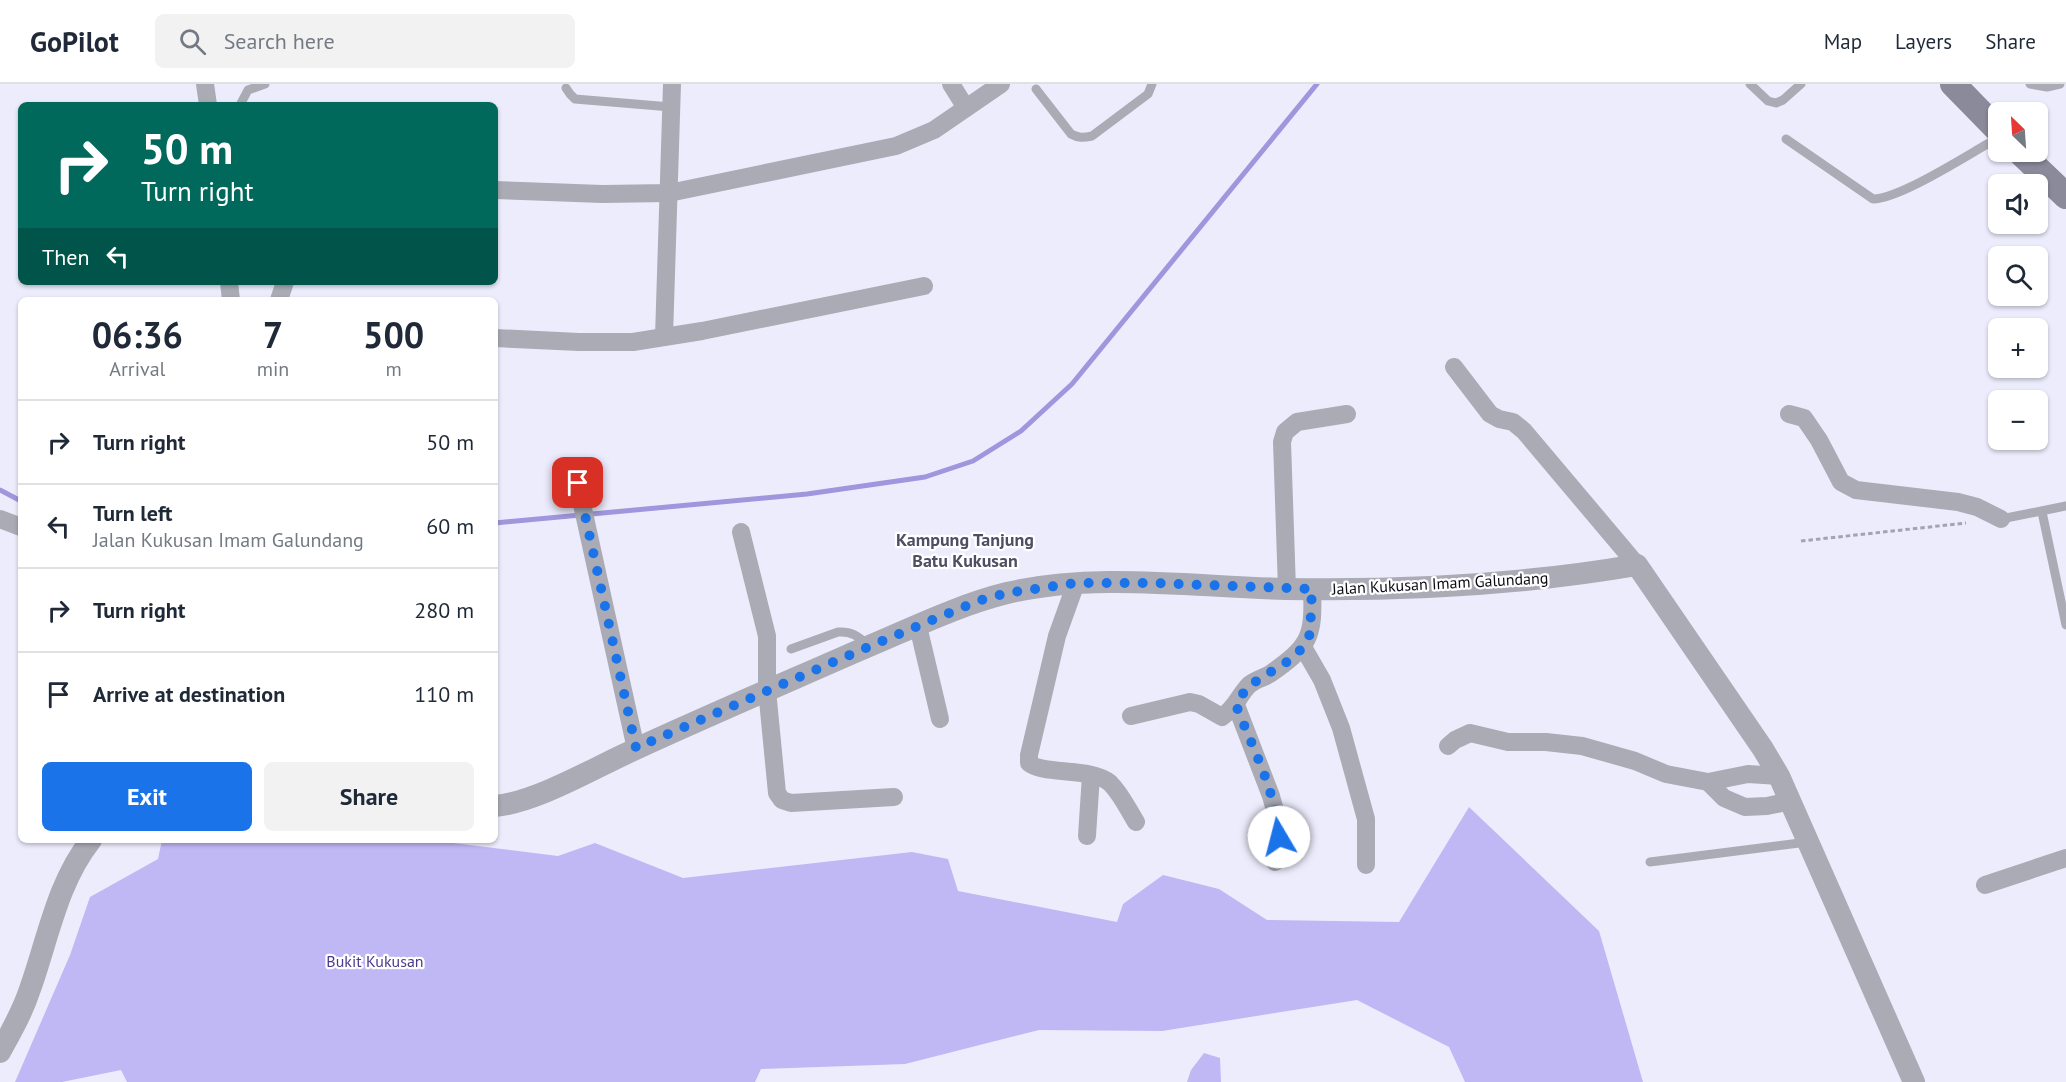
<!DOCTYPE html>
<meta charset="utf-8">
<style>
:root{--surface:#fff;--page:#f2f2f3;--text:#1f2937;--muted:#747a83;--line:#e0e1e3;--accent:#1a73e8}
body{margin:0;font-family:"PT Sans",sans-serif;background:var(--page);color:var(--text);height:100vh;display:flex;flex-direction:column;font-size:22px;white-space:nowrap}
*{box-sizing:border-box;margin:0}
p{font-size:20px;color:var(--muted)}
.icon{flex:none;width:33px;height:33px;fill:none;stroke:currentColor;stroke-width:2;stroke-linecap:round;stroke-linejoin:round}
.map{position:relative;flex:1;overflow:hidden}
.side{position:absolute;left:18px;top:213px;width:480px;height:546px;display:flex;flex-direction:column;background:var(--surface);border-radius:9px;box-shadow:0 2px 4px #0004}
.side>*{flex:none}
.top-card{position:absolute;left:18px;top:18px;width:480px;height:183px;border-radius:9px;box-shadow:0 2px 4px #0004;background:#00695c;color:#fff;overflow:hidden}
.needle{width:39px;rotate:335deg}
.tools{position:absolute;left:1988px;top:18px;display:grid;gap:12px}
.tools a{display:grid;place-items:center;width:60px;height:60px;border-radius:9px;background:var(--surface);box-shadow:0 2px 4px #0004;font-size:30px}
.pin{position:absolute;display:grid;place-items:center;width:51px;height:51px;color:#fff;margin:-26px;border-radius:12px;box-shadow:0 3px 9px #0006}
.me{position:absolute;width:66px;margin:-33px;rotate:352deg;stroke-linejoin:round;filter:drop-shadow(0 0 4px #0008)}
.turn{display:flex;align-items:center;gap:21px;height:126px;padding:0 24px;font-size:27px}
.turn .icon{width:78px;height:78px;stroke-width:2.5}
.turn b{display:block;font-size:42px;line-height:51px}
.then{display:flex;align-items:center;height:57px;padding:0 24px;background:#0003;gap:12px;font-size:22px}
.eta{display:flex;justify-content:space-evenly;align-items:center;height:102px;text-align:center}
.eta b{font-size:36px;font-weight:600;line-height:42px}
.cta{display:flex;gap:12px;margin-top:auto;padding:12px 24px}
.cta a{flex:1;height:69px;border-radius:9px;background:var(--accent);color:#fff;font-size:24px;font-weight:600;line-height:69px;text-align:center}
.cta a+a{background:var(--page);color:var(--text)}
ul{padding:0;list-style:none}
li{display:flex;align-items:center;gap:18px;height:84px;padding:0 24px;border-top:2px solid var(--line)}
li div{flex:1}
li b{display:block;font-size:22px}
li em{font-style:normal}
header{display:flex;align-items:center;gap:36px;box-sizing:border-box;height:84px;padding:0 30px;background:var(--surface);border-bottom:2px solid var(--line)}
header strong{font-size:28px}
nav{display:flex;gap:33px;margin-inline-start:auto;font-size:21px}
.search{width:420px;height:54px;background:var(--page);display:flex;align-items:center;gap:15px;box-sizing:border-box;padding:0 21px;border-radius:9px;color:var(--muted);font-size:22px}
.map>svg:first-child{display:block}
.green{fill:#bfb8f4}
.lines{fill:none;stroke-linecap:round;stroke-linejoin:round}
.stream{stroke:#9f96dd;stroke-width:5}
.path{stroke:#a4a3b1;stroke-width:3;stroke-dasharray:4.5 3;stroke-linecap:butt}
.service{stroke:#ababb6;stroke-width:9}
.minor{stroke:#ababb6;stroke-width:18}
.tertiary{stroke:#ababb6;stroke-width:22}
.secondary{stroke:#8b8a9b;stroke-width:26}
.route{stroke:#1a73e8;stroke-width:10;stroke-dasharray:0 18}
.labels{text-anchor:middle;stroke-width:4.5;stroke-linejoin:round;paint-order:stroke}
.street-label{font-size:16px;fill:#0c0b14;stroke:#fff}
.park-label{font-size:16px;fill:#4a388b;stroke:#fff}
.neighbourhood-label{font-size:18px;font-weight:bold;fill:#504e65;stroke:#fff}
</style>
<header>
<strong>GoPilot</strong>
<div class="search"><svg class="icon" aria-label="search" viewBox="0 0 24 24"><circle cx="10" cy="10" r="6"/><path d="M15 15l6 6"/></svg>Search here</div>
<nav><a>Map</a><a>Layers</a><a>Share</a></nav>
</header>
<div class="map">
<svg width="2066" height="998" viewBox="0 0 2066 998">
<rect width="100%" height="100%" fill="#edecfd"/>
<g class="green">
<polygon points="1469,723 1599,847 1643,998 1465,998 1449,963 1357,916 1162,947 1039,946 905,980 761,985 755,998 127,998 121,986 62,998 15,998 70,871 90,813 158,775 162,756 429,756 558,772 595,759 683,794 912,768 948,775 958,807 1117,838 1123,820 1163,791 1219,805 1267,836 1399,838"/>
<polygon points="1204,969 1220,974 1221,998 1187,998 1191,986"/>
</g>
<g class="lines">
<g class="stream">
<polyline points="0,406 21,417"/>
<polyline points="495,439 807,410 925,393 973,377 1021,347 1072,300 1317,0"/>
</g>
<polyline class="path" points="1801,457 1966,439"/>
<g class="service">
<polyline points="1750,0 1768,17 1776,19 1783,16 1801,0"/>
<polyline points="2030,0 2047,3 2060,0"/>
<polyline points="566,4 570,10 575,15 671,23"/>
<path d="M1036 5 1071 50C1078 54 1083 54 1092 52L1148 10 1152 0"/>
<polyline points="240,21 248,6 265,0"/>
<path d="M1786 55 1873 115C1902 114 1970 69 1998 54"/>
<polyline points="2042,428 2066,541"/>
<polyline points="2001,435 2066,422"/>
<path d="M791 565 838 548C851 547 858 552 868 561"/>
<polyline points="1650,778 1807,758"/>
</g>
<g class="minor">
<polyline points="205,0 208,21"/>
<polyline points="951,0 966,24"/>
<polyline points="495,106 602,110 669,109 896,62 934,46 1001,0"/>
<polyline points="229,198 231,216"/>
<polyline points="279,216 285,198"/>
<polyline points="664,253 672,0"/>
<polyline points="495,254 579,258 633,258 702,247 924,202"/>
<polyline points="1454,283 1490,330 1499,335 1513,338 1524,347 1637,481"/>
<polyline points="1789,330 1804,334 1819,356 1841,398 1856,406 1958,418 1977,423 2001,435"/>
<polyline points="574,384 636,665"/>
<polyline points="0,435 21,443"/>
<polyline points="741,448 767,552 767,606 777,709 782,716 791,719 894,713"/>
<path d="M1076 499 1057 552 1029 671V679C1042 691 1092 683 1110 699 1121 710 1128 725 1136 738"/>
<polyline points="1287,505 1282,358 1285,348 1297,338 1347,330"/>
<polyline points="918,542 940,635"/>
<polyline points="1303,563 1322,596 1341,644 1366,735 1366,781"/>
<polyline points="1236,621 1271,712 1277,734 1279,753 1275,778"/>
<path d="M1131 632 1190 618 1199 620 1222 633C1237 622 1239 611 1249 601 1255 596 1263 594 1270 590 1310 562 1314 553 1312 505"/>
<polyline points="1448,662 1455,656 1470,649 1508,658 1546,658 1582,662 1635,677 1666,690 1708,698 1724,714 1745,723 1767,722 1791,717"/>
<polyline points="1708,698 1748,690 1779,692"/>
<polyline points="1087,752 1091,691"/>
<polyline points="1985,801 2066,774"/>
</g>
<g class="tertiary">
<path d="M495 722C538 718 597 682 638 664 712 630 787 598 862 565 908 546 958 521 1007 509 1096 488 1195 503 1286 505 1404 507 1521 501 1637 481L1763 665 1779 692 1914 998"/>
<path d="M0 968C11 948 23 927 30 905 48 855 57 799 91 756"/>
</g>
<g class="secondary">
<polyline points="1953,0 1998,46"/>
<polyline points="2020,68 2066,112"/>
</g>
</g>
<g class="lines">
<path class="route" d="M578 399 636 664 875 560 978 517 1007 509 1076 499H1152L1312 505 1310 550 1303 563 1293 574 1247 603 1236 621C1252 663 1276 707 1279 753"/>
</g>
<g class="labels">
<g class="street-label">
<text transform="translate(1440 499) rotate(-3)" y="6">Jalan Kukusan Imam Galundang</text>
</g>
<g class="park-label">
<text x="375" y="883">Bukit Kukusan</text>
</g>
<g class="neighbourhood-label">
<text x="965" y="462">Kampung Tanjung<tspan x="965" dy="21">Batu Kukusan</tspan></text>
</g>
</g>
</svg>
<div class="tools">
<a><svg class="needle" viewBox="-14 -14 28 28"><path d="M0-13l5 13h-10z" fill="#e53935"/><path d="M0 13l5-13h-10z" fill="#747a83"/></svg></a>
<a><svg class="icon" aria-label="sound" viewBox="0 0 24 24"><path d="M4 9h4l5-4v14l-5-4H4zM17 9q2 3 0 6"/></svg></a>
<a><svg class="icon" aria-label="search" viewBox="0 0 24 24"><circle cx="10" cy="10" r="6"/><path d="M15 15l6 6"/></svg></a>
<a>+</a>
<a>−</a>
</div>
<div class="pin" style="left:578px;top:399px;background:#d93025"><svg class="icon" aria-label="arrive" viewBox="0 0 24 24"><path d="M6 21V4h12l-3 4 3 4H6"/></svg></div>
<svg class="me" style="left:1279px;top:753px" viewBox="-20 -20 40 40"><circle r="19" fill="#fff"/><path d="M0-13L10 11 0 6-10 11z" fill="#1a73e8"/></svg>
<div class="top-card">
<div class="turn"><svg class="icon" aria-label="right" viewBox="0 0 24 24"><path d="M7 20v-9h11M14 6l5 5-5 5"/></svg><div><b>50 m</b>Turn right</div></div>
<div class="then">Then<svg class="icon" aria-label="left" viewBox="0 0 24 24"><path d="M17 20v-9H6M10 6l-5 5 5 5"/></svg></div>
</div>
<section class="side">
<div class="eta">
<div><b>06:36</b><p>Arrival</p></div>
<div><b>7</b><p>min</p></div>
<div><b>500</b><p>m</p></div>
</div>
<ul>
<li><svg class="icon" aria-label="right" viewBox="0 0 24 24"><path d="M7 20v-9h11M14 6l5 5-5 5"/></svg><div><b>Turn right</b></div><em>50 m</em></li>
<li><svg class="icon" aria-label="left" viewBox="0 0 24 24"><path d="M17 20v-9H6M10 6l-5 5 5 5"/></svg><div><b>Turn left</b><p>Jalan Kukusan Imam Galundang</p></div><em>60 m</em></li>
<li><svg class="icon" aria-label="right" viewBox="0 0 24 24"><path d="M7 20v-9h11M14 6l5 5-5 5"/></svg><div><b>Turn right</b></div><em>280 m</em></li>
<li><svg class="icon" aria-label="arrive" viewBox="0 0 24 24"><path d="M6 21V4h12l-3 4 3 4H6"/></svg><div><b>Arrive at destination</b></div><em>110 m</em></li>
</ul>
<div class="cta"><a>Exit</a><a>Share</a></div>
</section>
</div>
